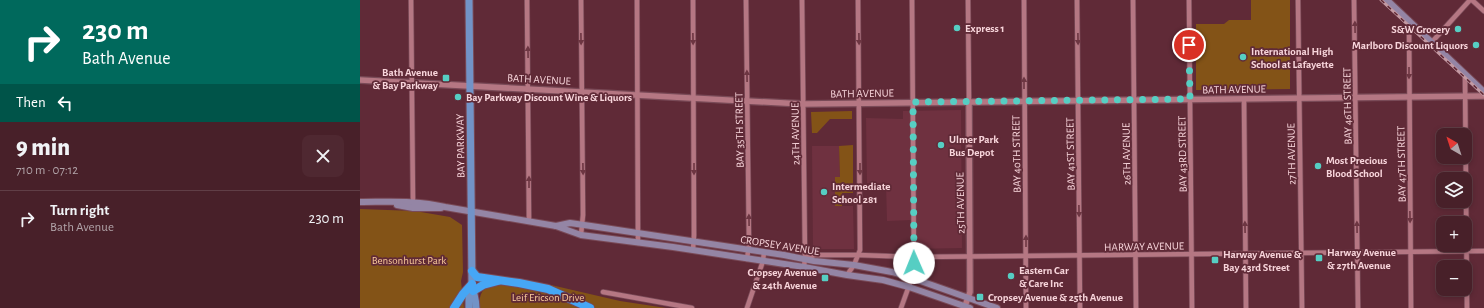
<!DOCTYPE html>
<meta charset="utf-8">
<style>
:root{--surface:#482029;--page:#4f2831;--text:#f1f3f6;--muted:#b1a3a8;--line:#603e46}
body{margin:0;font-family:"Alegreya Sans",sans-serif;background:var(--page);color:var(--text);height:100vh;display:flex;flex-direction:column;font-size:15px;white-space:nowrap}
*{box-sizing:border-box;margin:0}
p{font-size:13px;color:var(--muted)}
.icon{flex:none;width:22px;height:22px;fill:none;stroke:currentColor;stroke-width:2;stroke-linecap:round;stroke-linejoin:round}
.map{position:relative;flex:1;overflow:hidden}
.panel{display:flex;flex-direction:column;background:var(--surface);width:360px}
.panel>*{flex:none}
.hud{background:#00695c;color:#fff;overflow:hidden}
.needle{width:26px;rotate:321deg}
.tools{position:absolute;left:1076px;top:128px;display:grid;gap:8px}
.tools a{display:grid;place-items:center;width:36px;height:36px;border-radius:8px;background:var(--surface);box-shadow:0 2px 6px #0003,0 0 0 1px var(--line);font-size:20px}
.pin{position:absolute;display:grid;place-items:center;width:34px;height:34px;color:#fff;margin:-17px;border:2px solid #fff;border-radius:50%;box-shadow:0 1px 4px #0007}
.me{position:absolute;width:44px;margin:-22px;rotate:359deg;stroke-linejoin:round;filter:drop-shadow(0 0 3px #0008)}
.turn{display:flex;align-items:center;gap:14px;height:84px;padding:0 16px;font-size:18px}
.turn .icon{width:52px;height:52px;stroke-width:2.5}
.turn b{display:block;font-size:28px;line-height:34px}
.then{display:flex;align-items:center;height:38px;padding:0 16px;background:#0003;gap:8px;font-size:15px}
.round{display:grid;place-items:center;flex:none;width:42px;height:42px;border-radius:8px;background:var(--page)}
.overview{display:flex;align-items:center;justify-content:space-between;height:68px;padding:0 16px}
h1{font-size:24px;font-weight:800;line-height:30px}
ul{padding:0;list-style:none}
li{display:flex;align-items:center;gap:12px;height:56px;padding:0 16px;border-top:1px solid var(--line)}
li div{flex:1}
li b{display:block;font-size:15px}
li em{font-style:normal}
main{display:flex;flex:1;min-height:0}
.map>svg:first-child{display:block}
.built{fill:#6f3140}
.green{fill:#835317}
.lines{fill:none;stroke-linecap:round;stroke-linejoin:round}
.minor-casing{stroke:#794a57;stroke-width:6}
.tertiary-casing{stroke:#794a57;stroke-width:8}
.secondary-casing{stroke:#794a57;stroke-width:8}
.primary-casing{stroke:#794a57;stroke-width:9}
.motorway-casing{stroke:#794a57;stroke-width:10}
.minor{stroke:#b57783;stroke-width:4.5}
.tertiary{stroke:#b57783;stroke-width:5.5}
.secondary{stroke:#9485a5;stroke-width:6}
.primary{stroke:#7293c7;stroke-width:7}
.motorway{stroke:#46a6f5;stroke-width:8}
.rail-casing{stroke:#c399a2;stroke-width:3}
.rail{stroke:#602a37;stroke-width:1.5;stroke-dasharray:4.5;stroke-linecap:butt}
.oneway{fill:#6d3642}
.route{stroke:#56cec3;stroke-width:7;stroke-dasharray:0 12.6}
.poi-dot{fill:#56cec3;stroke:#602a37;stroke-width:1.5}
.labels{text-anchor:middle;stroke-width:3.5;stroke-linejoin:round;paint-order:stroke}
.poi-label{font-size:11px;font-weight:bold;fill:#f8d5db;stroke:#602a37;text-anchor:start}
.street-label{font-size:11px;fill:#f8d5db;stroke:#602a37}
.park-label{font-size:11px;fill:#facb9b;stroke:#602a37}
</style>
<main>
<section class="panel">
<div class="hud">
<div class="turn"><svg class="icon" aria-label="right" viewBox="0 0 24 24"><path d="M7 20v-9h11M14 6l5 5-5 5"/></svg><div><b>230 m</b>Bath Avenue</div></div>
<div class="then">Then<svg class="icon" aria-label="left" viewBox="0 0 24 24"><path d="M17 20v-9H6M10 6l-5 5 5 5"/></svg></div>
</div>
<div class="overview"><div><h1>9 min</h1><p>710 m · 07:12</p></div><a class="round"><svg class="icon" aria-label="close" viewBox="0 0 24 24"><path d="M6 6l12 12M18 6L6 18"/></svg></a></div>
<ul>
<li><svg class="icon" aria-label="right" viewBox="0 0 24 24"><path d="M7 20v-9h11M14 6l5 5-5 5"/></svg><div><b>Turn right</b><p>Bath Avenue</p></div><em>230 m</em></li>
</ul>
</section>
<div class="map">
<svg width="1124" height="308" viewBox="0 0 1124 308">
<rect width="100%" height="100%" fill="#602a37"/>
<g class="built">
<polygon points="601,110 602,248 551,249 551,220 527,221 526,184 507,183 506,118 543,119 543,111"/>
<polygon points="452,146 479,146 480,177 475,177 475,206 493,206 494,249 453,249"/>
</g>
<g class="green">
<polygon points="891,0 930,0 930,89 836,90 836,24 864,24 869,20 891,20"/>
<polygon points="492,111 492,119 470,119 457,133 452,133 451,112"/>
<polygon points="493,145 493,193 482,193 482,206 475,206 475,177 480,177 479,146"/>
<polygon points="0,209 55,211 90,217 102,225 103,272 101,281 104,308 0,308"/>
<path d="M140 284 164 286 191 285 260 301 306 308H120C118 291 124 286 140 284Z"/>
</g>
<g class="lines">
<defs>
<g id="minor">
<polyline points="51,0 53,204"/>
<polyline points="167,0 169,221"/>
<polyline points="277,0 278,243"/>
<polyline points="386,0 389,244 387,259"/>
<polyline points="442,0 445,258 444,267"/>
<polyline points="608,0 609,102"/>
<polyline points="664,0 666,308"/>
<polyline points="717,0 720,308"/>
<polyline points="773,0 776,308"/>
<polyline points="829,0 832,308"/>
<polyline points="938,0 942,308"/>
<polyline points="994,0 998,308"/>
<polyline points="1112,0 1124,11"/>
<polyline points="1049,20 1051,308"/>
<polyline points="1071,43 1110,0"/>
<polyline points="1105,74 1107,308"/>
<polyline points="884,99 886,308"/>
<polyline points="221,235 223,215 221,0"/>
<polyline points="333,250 334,235 333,0"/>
<polyline points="445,258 455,255 498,255 554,257 1124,251"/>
<polyline points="487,275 494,265 500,250 498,0"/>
<polyline points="243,292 332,308"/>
<polyline points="387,308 403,261 404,252"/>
<polyline points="541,308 554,272 552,0"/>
</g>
<g id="tertiary">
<polyline points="0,80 443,104 1124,96"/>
<polyline points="605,306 610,292 609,102"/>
</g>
<g id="secondary">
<polyline points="1027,0 1124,92"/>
<path d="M0 202C29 202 57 200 85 207L196 226 221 235 313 247 444 267 487 275 523 280 549 287 610 308"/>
<polyline points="37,205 53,208 81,208"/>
<polyline points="196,226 210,223 231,226 424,255 454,261 494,265 532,272 552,278 637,308"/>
</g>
<g id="primary">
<path d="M109 0 112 284C113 293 116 298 116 308"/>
<polyline points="109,308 109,298 113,291"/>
</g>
<g id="motorway">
<polyline points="112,271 117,277 159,283 188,289 230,308"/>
<polyline points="113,291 123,285 138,281"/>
<polyline points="94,308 103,294 112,284"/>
</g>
</defs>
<use href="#minor" class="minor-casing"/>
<use href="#tertiary" class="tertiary-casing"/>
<use href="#secondary" class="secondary-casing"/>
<use href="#primary" class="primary-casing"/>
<use href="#motorway" class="motorway-casing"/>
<use href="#minor" class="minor"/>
<use href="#tertiary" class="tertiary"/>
<use href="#secondary" class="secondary"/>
<use href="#primary" class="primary"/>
<use href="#motorway" class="motorway"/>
<defs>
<polyline id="rail" points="1021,0 1124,95"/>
</defs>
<use href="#rail" class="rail-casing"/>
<use href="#rail" class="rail"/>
</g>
<defs><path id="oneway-solid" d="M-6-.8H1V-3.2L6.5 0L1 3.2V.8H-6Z"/></defs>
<g class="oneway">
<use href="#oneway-solid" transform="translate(995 27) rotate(-91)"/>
<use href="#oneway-solid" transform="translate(221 39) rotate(89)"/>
<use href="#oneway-solid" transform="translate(333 39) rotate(89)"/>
<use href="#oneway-solid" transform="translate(499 39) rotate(89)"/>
<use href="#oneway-solid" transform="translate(718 39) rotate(89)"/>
<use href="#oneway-solid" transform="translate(168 52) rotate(-91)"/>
<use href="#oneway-solid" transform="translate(1049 73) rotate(90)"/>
<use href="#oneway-solid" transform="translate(387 76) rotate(-91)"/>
<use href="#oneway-solid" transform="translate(664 83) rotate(-90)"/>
<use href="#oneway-solid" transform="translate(223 169) rotate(89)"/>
<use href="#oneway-solid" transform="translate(334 169) rotate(90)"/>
<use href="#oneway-solid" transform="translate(500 169) rotate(90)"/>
<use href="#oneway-solid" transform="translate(169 182) rotate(-90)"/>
<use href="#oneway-solid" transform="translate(719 211) rotate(89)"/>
<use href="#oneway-solid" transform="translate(1050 217) rotate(89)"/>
<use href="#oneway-solid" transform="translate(389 220) rotate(-91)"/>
<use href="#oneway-solid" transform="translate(885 227) rotate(-91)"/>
<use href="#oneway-solid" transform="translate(997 227) rotate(-91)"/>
<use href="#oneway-solid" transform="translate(666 241) rotate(-90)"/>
</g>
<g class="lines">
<polyline class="route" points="554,263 553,102 830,99 829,45"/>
</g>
<g class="poi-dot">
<circle cx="597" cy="28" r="4"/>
<circle cx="1098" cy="29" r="4"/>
<circle cx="1116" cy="45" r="4"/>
<circle cx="883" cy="57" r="4"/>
<rect x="82" y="74" width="8" height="8" rx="2"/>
<circle cx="98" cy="97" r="4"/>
<circle cx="581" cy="145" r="4"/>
<circle cx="958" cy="166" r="4"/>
<circle cx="464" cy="192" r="4"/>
<rect x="955" y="254" width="8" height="8" rx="2"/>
<rect x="851" y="256" width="8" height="8" rx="2"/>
<circle cx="651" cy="276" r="4"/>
<rect x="461" y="274" width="8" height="8" rx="2"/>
<rect x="616" y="293" width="8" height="8" rx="2"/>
</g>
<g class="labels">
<g class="poi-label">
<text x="605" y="32">Express 1</text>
<text x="1090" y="33" text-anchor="end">S&amp;W Grocery</text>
<text x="1108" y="49" text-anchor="end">Marlboro Discount Liquors</text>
<text x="891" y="55">International High<tspan x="891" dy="13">School at Lafayette</tspan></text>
<text x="78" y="76" text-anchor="end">Bath Avenue<tspan x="78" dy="13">&amp; Bay Parkway</tspan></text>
<text x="106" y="101">Bay Parkway Discount Wine &amp; Liquors</text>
<text x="589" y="143">Ulmer Park<tspan x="589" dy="13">Bus Depot</tspan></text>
<text x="966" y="164">Most Precious<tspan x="966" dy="13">Blood School</tspan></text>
<text x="472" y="190">Intermediate<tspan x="472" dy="13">School 281</tspan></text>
<text x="967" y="256">Harway Avenue<tspan x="967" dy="13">&amp; 27th Avenue</tspan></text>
<text x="863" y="258">Harway Avenue &amp;<tspan x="863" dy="13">Bay 43rd Street</tspan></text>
<text x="659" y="274">Eastern Car<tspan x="659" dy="13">&amp; Care Inc</tspan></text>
<text x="457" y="276" text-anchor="end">Cropsey Avenue<tspan x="457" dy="13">&amp; 24th Avenue</tspan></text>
<text x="628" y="301">Cropsey Avenue &amp; 25th Avenue</text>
</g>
<g class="street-label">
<text transform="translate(179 79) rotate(3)" y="4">BATH AVENUE</text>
<text transform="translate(874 89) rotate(-1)" y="4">BATH AVENUE</text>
<text transform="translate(502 93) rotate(-1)" y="4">BATH AVENUE</text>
<text transform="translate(987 106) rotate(-91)" y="4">BAY 46TH STREET</text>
<text transform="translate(379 130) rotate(-91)" y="4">BAY 35TH STREET</text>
<text transform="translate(435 134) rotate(-91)" y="4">24TH AVENUE</text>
<text transform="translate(100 146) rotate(-91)" y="4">BAY PARKWAY</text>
<text transform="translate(656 154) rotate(-91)" y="4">BAY 40TH STREET</text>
<text transform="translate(710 154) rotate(-91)" y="4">BAY 41ST STREET</text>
<text transform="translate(766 154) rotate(-91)" y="4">26TH AVENUE</text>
<text transform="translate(822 154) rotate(-91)" y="4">BAY 43RD STREET</text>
<text transform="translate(931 154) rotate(-91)" y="4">27TH AVENUE</text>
<text transform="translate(1041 164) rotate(-91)" y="4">BAY 47TH STREET</text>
<text transform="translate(600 203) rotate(-91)" y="4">25TH AVENUE</text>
<text transform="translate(420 245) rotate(9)" y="4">CROPSEY AVENUE</text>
<text transform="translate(784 246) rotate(-1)" y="4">HARWAY AVENUE</text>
</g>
<g class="park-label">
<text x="49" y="264">Bensonhurst Park</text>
<text x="188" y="301">Leif Ericson Drive</text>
</g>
</g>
</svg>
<div class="tools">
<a><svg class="needle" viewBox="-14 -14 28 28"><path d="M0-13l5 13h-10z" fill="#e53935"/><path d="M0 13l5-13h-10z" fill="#b1a3a8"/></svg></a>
<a><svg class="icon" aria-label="layers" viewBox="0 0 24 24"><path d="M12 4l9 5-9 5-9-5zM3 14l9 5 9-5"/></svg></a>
<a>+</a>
<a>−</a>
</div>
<div class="pin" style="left:829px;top:45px;background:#d93025"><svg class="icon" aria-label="arrive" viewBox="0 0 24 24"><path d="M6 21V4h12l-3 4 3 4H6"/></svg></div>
<svg class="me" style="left:554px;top:263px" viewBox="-20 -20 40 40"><circle r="19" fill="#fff"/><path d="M0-13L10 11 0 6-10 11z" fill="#56cec3"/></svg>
</div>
</main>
